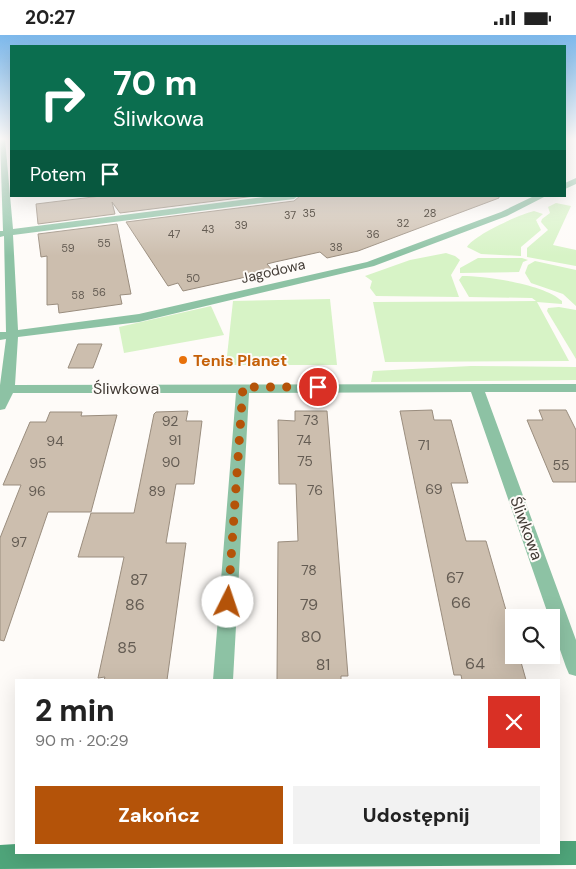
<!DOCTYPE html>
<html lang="pl">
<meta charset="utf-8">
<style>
:root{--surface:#fff;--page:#f2f2f2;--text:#222;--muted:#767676;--accent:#b45309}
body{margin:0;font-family:"DM Sans",sans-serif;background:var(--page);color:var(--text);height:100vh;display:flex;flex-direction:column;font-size:19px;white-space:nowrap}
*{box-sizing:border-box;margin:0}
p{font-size:16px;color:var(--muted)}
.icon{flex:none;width:28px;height:28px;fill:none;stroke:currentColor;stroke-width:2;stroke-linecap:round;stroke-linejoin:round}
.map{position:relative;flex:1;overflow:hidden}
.panel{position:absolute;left:15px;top:644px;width:545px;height:175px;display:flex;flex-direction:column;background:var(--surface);border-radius:0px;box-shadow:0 5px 20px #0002}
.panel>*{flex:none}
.banner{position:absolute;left:10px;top:10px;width:556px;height:152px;border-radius:0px;box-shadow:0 5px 20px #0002;background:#0b6e4f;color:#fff;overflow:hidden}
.buttons{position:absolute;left:505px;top:574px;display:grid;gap:10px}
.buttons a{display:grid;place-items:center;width:55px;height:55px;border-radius:0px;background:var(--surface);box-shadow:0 5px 20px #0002;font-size:25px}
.pin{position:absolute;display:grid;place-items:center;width:42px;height:42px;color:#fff;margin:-21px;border:2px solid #fff;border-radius:50%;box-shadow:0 1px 5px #0007}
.me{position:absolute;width:55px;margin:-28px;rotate:4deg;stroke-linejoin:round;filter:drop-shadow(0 0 4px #0008)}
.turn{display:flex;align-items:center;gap:18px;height:105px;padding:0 20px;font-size:22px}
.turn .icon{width:65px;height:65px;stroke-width:2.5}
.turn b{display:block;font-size:35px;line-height:42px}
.then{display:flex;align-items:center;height:48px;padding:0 20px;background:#0003;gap:10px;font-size:19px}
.round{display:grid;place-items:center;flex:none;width:52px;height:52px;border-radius:0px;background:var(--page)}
.summary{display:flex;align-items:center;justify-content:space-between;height:85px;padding:0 20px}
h1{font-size:30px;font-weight:800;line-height:38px}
.primary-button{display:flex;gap:10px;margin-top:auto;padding:10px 20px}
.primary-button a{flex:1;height:58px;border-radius:0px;background:var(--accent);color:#fff;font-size:20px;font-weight:800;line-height:58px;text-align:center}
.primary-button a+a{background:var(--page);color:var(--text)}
.status{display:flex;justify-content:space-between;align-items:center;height:35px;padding:0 25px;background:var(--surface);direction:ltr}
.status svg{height:14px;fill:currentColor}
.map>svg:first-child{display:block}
.green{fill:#d7f3c6}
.building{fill:#ccbeae;stroke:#9a8d7e}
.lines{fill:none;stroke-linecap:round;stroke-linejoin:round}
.street{fill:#8dc2a4;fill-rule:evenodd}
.secondary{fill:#4fa57a;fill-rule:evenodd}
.route{stroke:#b45309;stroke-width:9;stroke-dasharray:0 16.2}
.food-dot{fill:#e8710a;stroke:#fefbf8;stroke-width:2}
.labels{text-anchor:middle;stroke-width:4;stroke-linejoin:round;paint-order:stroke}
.far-number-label{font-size:11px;fill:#645c53}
.far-street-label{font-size:14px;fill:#423b35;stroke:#fefbf8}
.number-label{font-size:14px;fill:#645c53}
.food-label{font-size:16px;font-weight:bold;fill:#c56008;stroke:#fefbf8;text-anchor:start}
.street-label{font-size:16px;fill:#423b35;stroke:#fefbf8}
.near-number-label{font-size:16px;fill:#645c53}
</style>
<div class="status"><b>20:27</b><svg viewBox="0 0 49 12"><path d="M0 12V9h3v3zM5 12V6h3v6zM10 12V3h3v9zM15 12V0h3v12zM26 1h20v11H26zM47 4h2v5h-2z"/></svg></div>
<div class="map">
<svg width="576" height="834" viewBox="0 0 576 834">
<rect width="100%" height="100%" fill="#fefbf8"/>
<g class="green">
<polygon points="556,168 571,171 553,210 576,215 576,231 527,222 527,213 548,195 541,187 542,184 550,178 548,172"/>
<path d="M534 176 543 179 536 185 541 195 521 212V221L481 219 467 212C474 200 518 180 534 176Z"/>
<polygon points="446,218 455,221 460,225 451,240 459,262 376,261 370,253 372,246 365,241 410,225"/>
<polygon points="478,223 522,223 528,225 523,227 519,237 460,238 460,233"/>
<polygon points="535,226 576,235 576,271 563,259 531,248 525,238 528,230"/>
<path d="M462 241C486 241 544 249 562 266V269L537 267 569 326 385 327 373 267 536 266 532 263 469 262 459 245Z"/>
<polygon points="330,264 337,330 226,330 233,266"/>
<polygon points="211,271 224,300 124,318 119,292"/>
<polygon points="559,272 576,275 576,324 547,276 548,273"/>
<polygon points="471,331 576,332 576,345 371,347 373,336"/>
</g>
<g class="building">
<polygon points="101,161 255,161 120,178 112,167 115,179 38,189 36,169"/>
<polygon points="300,161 499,161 499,163 358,216 327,223 320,217 275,227 267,229 273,236 183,256 178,248 168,251 126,187 294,166"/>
<polygon points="117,189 131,259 120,260 122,269 59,278 58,269 47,270 47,221 41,222 38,199"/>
<polygon points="78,309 102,309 93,333 68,333"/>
<polygon points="432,375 434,385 451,385 468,448 451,448 466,506 486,506 514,603 514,620 519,620 526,645 462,645 461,640 454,640 400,376"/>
<polygon points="539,375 566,375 576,395 576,447 553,447 527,385 543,385"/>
<polygon points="188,376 186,386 202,386 194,449 176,449 166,508 186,508 167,645 104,645 105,642 98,643 124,522 78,522 91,478 134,478 154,379 156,377"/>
<polygon points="295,376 327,376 348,641 341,641 341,645 277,645 278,507 298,506 296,449 279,449 278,385 295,386"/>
<polygon points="50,377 82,377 81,381 117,380 91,477 48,477 4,606 0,605 0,503 21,450 3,450 30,387 46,387"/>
</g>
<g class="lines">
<g class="street">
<polygon points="0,104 5,104 13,194 272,161 298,161 294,164 13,200 18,295 139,279 367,227 501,177 534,161 546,161 507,181 374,231 139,287 18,302 15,350 576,349 576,357 485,357 576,605 576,641 569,639 566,632 551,589 551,582 549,582 471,357 249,358 233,645 213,645 236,358 13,358 5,374 0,375 0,350 6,304 0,305 0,297 6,297 4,201 0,202 0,196 3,196"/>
<polygon points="576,143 576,149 565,154 565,148"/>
</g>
<polygon class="secondary" points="559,806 576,806 576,830 0,834 0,810 16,809 16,818 559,818"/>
</g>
<linearGradient id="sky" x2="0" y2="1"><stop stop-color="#7db9ec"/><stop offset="0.47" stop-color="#fffdfc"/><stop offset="1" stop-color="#fffdfc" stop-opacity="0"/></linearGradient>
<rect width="576" height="221" fill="url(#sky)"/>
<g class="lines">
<polyline class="route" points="228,567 243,352 318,352"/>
</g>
<circle class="food-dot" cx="183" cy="325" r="5"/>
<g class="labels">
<g class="far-number-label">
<text x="309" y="182">35</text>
<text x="430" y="182">28</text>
<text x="290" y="184">37</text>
<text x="403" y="192">32</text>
<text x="241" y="194">39</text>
<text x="208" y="198">43</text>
<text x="174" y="203">47</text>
<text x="373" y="203">36</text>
<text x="104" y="212">55</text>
<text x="336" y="216">38</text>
<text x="68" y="217">59</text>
<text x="193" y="247">50</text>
<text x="99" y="261">56</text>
<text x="78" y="264">58</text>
</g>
<g class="far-street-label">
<text transform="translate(273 236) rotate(-13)" y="5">Jagodowa</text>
</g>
<g class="number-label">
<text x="311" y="390">73</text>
<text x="170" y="391">92</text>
<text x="175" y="410">91</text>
<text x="304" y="410">74</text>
<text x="55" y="411">94</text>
<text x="424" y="415">71</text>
<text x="305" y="431">75</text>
<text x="171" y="432">90</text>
<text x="38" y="433">95</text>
<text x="561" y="435">55</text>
<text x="434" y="459">69</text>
<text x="315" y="460">76</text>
<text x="37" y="461">96</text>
<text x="157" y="461">89</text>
<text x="19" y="512">97</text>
<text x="309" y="540">78</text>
</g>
<g class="food-label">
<text x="193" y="331">Tenis Planet</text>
</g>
<g class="street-label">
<text x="126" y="359">Śliwkowa</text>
<text transform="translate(527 493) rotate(70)" y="6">Śliwkowa</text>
</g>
<g class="near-number-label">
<text x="455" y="548">67</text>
<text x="139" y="550">87</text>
<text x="461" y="573">66</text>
<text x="135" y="575">86</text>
<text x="309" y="575">79</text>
<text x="311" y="607">80</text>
<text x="127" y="618">85</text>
<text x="475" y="634">64</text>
<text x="323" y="635">81</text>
</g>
</g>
</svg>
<div class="buttons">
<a><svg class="icon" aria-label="search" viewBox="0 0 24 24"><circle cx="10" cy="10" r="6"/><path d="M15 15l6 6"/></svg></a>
</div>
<div class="pin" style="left:318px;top:352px;background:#d93025"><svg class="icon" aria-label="arrive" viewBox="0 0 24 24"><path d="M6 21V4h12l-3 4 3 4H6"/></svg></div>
<svg class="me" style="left:228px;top:567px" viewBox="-20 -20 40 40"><circle r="19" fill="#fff"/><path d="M0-13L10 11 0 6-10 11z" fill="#b45309"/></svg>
<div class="banner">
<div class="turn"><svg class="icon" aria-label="right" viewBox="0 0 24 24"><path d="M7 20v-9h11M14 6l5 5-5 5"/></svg><div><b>70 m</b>Śliwkowa</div></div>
<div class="then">Potem<svg class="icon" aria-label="arrive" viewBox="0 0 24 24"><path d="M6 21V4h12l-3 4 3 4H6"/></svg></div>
</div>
<section class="panel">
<div class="summary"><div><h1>2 min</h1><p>90 m · 20:29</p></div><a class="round" style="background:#d93025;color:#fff"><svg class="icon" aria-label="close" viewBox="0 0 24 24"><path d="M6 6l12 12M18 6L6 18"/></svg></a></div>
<div class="primary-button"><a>Zakończ</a><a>Udostępnij</a></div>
</section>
</div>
